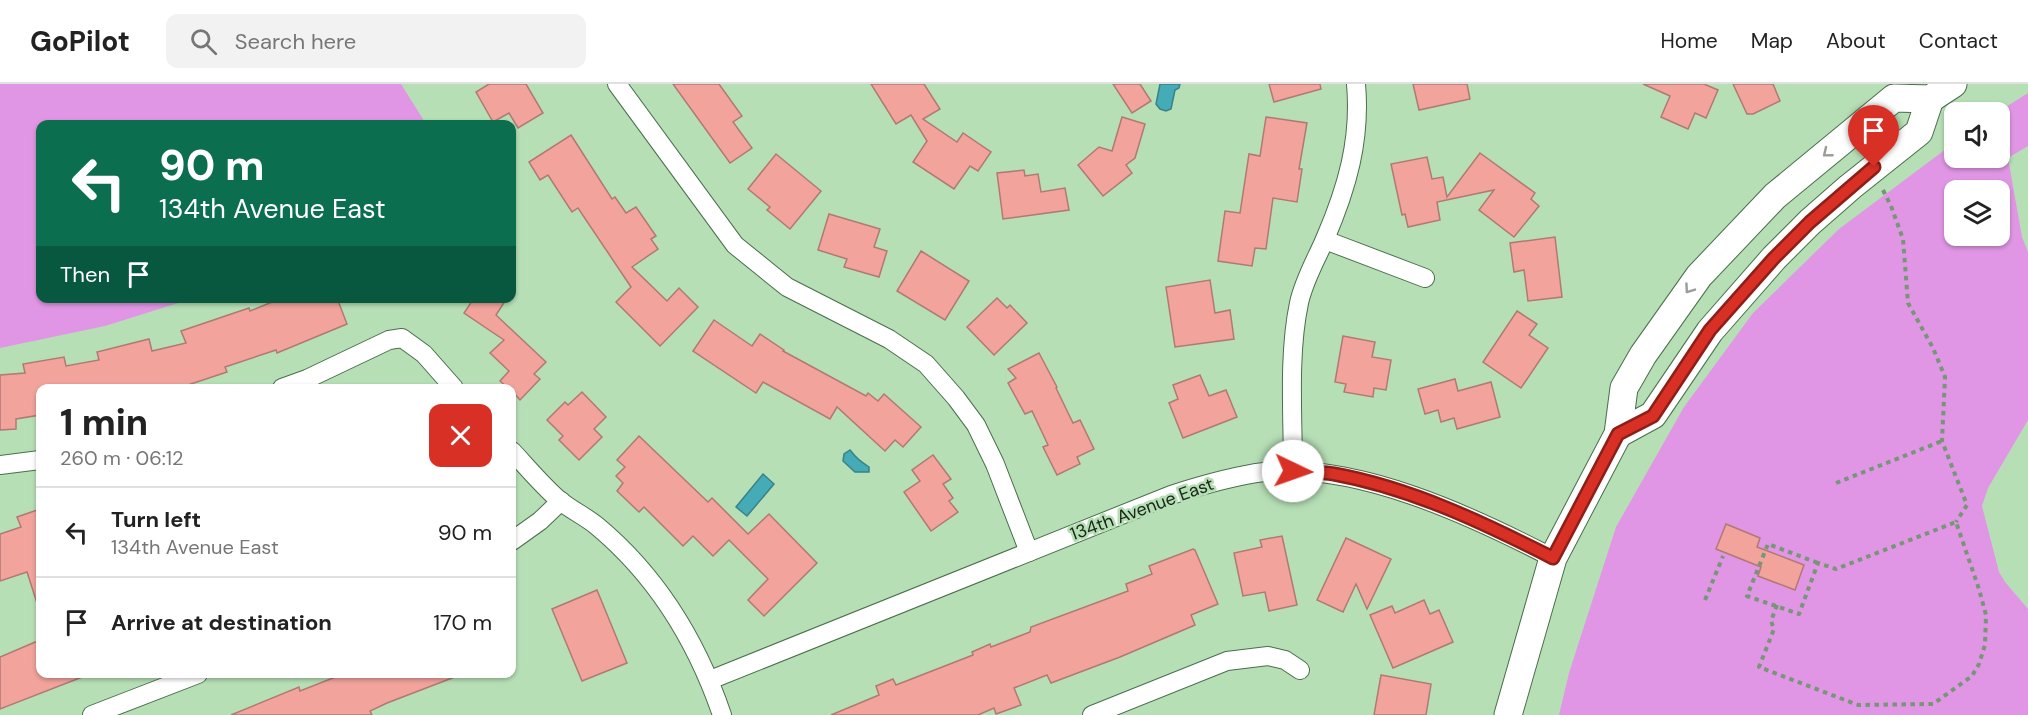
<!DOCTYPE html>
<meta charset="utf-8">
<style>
:root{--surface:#fff;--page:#f2f2f2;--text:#222;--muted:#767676;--line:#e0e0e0}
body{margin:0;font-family:"DM Sans",sans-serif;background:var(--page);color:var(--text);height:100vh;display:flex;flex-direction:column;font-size:22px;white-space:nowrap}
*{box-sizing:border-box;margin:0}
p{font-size:20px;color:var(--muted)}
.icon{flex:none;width:33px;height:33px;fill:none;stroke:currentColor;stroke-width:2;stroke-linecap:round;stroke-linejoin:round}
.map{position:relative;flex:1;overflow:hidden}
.panel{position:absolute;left:36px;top:300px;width:480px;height:294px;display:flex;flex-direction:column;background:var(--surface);border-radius:12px;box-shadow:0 2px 4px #0004}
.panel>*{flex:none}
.banner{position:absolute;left:36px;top:36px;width:480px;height:183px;border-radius:12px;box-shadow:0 2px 4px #0004;background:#0b6e4f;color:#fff;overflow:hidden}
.tools{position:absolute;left:1944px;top:18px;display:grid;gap:12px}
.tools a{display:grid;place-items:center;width:66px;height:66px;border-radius:12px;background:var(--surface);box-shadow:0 2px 4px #0004;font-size:30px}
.pin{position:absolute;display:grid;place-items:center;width:51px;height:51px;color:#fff;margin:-62px -26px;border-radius:50% 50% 50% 0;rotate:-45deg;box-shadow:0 0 6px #0007}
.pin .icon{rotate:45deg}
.me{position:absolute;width:66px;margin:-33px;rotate:93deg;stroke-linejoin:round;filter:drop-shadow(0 0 4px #0008)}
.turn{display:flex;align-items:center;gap:21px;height:126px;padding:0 24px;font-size:27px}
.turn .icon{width:78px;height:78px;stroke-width:2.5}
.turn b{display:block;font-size:42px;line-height:51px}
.then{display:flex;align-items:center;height:57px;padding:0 24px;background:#0003;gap:12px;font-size:22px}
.round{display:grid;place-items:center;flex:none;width:63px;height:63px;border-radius:12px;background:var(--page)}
.head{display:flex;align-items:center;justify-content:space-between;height:102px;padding:0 24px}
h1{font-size:36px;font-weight:800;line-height:45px}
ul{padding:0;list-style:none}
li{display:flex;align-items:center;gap:18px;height:90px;padding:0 24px;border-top:2px solid var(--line)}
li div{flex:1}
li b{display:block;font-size:22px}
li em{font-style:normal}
header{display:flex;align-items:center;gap:36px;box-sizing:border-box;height:84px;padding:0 30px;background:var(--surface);border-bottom:2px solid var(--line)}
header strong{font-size:28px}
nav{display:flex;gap:33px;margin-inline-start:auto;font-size:21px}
.search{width:420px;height:54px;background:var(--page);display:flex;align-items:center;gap:15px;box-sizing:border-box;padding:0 21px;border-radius:12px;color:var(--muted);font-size:22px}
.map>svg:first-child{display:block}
.green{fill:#e096e4;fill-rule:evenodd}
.water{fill:#45abb6;stroke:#388387;stroke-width:1.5}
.building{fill:#f1a39c;stroke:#b17974;stroke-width:1.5}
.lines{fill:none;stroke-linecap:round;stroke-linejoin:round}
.street-casing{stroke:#4a6e4b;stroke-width:20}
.secondary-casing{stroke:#4a6e4b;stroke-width:29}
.path{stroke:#779577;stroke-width:4;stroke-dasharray:4.5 4.5;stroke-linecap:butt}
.street{stroke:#fff;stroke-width:18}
.secondary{stroke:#fff;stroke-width:27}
.oneway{stroke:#979e97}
.route-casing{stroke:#8d1f18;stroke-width:15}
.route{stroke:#d93025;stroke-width:10}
.labels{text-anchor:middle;stroke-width:5;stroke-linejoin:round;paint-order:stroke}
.street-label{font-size:18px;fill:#182718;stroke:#b6dfb6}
</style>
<header>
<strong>GoPilot</strong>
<div class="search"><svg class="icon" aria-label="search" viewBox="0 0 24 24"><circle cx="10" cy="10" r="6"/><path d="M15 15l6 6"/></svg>Search here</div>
<nav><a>Home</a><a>Map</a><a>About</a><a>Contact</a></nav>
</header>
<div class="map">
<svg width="2028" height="631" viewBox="0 0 2028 631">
<rect width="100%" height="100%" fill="#b6dfb6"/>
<g class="green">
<polygon points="0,0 401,0 426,40 40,40 40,214 191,215 105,242 0,264"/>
<path d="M2028 9V62L2008 74 2022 153 2028 168V336L1988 404 1982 422 1999 488 2005 498 2028 525V631H1559L1569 589 1616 443 1684 323 1753 229 1839 145 1954 59V74H2000L1998 28ZM1954 106H2000V152H1954Z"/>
</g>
<g class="water">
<polygon points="1160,0 1180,0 1179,4 1175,6 1171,25 1166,27 1160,25 1156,20"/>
<path d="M850 366C857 375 860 377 869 383V388H855L843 377 844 370Z"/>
<polygon points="763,390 774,400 747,432 736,423"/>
</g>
<g class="building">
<polygon points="489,0 526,0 543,29 518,44 509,29 493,38 476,8"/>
<polygon points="673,0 719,0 742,32 733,38 752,64 730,79"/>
<polygon points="871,0 924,0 940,25 923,35 957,58 963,49 991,68 978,87 970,82 954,105 913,78 927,57 911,31 896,40"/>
<polygon points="1113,0 1140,0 1151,17 1132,29"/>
<polygon points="1269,0 1320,0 1321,5 1274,18"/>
<polygon points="1413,0 1467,0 1470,15 1419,26"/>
<polygon points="1643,0 1704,0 1718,6 1706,34 1695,29 1688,45 1661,33 1670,12"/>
<polygon points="1733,0 1773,0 1780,17 1753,30 1747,30"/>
<polygon points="1122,33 1145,40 1135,74 1126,81 1132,89 1103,112 1078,81 1099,63 1112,67"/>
<polygon points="1266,33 1307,39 1299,85 1302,85 1297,118 1273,114 1266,165 1255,164 1252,182 1218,177 1225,127 1240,129 1249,70 1260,72"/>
<polygon points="571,51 612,115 615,113 626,129 636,123 656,152 651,155 658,165 632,183 667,217 679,204 698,223 660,262 616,218 631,203 578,124 572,128 548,91 540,96 529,78"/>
<polygon points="1480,69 1535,109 1531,115 1539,122 1514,153 1479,126 1494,106 1437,118 1440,136 1408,143 1405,130 1402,131 1391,80 1427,73 1432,95 1443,93 1447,113"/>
<polygon points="776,70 821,107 790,145 767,126 770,123 748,105"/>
<polygon points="1024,86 1025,92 1038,90 1041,108 1065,104 1069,126 1003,135 997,89"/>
<polygon points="829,130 880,145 874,163 887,167 879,193 844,183 847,175 818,166"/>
<polygon points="1555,153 1562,213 1528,217 1524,186 1514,188 1510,159"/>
<polygon points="921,167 969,197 945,236 897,207"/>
<polygon points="1210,196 1215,229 1230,226 1234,255 1175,263 1166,203"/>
<polygon points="282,214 337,214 347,240 277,269 276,266 225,283 227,288 179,304 124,304 123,301 106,304 40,304 40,331 16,335 16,345 0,346 0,291 25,289 23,280 64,273 66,282 99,276 97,268 149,255 152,267 186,259 181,247 249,224 250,227"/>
<polygon points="474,214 507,214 496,231 546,278 534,290 540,295 520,316 512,307 512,304 508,304 500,297 509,287 490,269 504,256 464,229"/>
<polygon points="997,214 1007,224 1010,221 1027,239 994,271 967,243"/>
<polygon points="1517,227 1537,240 1529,251 1548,264 1521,304 1483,278"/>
<polygon points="714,236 752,262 760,250 784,266 783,267 866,312 868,309 878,317 884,310 921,343 903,363 895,356 885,367 837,323 830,335 763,298 756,309 693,267"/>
<polygon points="1343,252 1375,258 1372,273 1391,276 1386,306 1374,304 1373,313 1344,308 1346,300 1335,298"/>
<polygon points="1039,269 1057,303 1056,304 1073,339 1080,336 1094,365 1077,373 1080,380 1057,391 1043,363 1048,361 1032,327 1025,330 1008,299 1016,294 1008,285"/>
<polygon points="1200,291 1209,312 1226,306 1237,333 1183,354 1169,319 1178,315 1173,301"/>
<polygon points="1455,295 1458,307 1491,298 1500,333 1457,345 1454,334 1441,338 1438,326 1425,330 1418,305"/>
<polygon points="582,308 606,333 594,345 602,353 579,376 559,356 563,352 547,336 565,318 568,321"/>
<polygon points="639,352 708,418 712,414 748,450 769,430 817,479 764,532 748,516 768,495 729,456 713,472 693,452 683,462 644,423 639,428 617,407 623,399 616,392 625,383 617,376"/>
<polygon points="933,371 951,395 943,400 953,414 949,417 958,428 931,447 904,408 920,397 912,386"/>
<polygon points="40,425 40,518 37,519 27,488 0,497 0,450 21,443 17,433"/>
<polygon points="1726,440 1760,454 1757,463 1804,481 1795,506 1758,492 1761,483 1716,465"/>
<polygon points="1282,452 1297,521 1269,527 1265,508 1243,512 1234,469 1262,463 1260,456"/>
<polygon points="1346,454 1391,475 1367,525 1356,500 1343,528 1317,516"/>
<polygon points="1193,465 1195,466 1218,520 1191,531 1195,541 1120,573 1051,599 1047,591 1014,604 1021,621 996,630 994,624 978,631 831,631 879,611 876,602 893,595 896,601 973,571 972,568 990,560 991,563 1030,548 1031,543 1128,507 1126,500 1152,490 1149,482"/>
<polygon points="597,506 627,579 582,597 552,525"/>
<polygon points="1424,516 1430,530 1439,526 1453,558 1393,584 1370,531 1392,522 1395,529"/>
<polygon points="40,556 40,590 90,590 0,625 0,573"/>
<polygon points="343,590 460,591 387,619 370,627 372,631 231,631 299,603 300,607"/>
<polygon points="1381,591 1431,600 1426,631 1374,631"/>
</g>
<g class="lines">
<defs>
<g id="street">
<polyline points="617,0 735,161 787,203 889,255 926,280 956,314 976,341 995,380 1029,468"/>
<polyline points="1325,156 1425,194"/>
<polyline points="282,304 307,295 389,256 402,254 424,270 454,304"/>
<path d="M512 367C527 383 542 401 559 416 571 426 585 432 597 442 657 492 697 558 722 631"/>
<polyline points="0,381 40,376"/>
<path d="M1293 387C1293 333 1288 271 1299 219 1304 196 1316 176 1325 155 1347 104 1361 56 1356 0"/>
<polyline points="512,457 540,437 561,417"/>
<path d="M710 596 1171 411C1202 401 1232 392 1264 388 1357 378 1472 432 1553 474"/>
<polyline points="92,631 198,590"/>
<polyline points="1092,631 1227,577 1268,572 1285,576 1300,586"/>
</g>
<g id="secondary">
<polyline points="1618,350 1653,331 1710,247 1774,174 1810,138 1850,103 1919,48 1930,15"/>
<polyline points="1508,631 1553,474 1618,350 1624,304 1643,271 1699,192 1775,112 1894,14 1930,15 1953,0"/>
</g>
</defs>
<use href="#street" class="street-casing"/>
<use href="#secondary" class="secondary-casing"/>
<g class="path">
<polyline points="1883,106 1891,122 1903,155 1908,219 1933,264 1945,293 1942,357 1967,421 1956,438"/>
<polyline points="1836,399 1942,357"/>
<polyline points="1705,516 1723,472"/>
<polyline points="1777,521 1771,537 1774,545 1759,583 1858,621 1933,620 1972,592 1979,580 1985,561 1986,531 1979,505 1956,438 1836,485 1818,479 1799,530 1747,512 1768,460 1818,479"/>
</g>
<use href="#street" class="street"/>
<use href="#secondary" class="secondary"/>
</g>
<defs><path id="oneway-chevron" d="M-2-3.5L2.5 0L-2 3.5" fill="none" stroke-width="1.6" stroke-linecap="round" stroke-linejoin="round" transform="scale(1.5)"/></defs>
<g class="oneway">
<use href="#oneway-chevron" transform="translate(1827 69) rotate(141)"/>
<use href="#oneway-chevron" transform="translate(1689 205) rotate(125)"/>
</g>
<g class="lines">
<defs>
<path id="route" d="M1293 387C1306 388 1321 388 1334 390 1411 404 1484 439 1553 474L1618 350 1653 332 1710 246 1774 174 1810 138 1874 83"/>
</defs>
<use href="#route" class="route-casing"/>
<use href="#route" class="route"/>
</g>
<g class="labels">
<g class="street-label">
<text transform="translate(1142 425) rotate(-20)" y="6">134th Avenue East</text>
</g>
</g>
</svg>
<div class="tools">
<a><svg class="icon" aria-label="sound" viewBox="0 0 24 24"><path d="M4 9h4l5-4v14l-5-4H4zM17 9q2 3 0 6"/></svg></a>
<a><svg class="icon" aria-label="layers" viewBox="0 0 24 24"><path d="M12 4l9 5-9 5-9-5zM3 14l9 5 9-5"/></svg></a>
</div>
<div class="pin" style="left:1874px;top:83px;background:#d93025"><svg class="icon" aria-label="arrive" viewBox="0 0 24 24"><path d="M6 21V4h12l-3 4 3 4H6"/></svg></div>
<svg class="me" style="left:1293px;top:387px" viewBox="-20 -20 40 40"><circle r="19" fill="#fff"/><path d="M0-13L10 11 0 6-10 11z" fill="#d93025"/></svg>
<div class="banner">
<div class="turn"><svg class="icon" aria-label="left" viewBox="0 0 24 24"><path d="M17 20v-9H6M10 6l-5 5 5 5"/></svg><div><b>90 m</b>134th Avenue East</div></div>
<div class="then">Then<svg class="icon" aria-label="arrive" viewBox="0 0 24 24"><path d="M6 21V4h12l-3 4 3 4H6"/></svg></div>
</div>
<section class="panel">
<div class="head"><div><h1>1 min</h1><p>260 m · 06:12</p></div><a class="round" style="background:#d93025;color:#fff"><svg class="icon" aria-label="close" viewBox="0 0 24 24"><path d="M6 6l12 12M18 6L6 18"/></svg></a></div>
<ul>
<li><svg class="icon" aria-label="left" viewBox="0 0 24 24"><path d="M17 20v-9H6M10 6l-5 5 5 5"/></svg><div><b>Turn left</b><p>134th Avenue East</p></div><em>90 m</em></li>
<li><svg class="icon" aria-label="arrive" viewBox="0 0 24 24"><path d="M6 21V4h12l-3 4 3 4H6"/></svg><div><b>Arrive at destination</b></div><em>170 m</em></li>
</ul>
</section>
</div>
